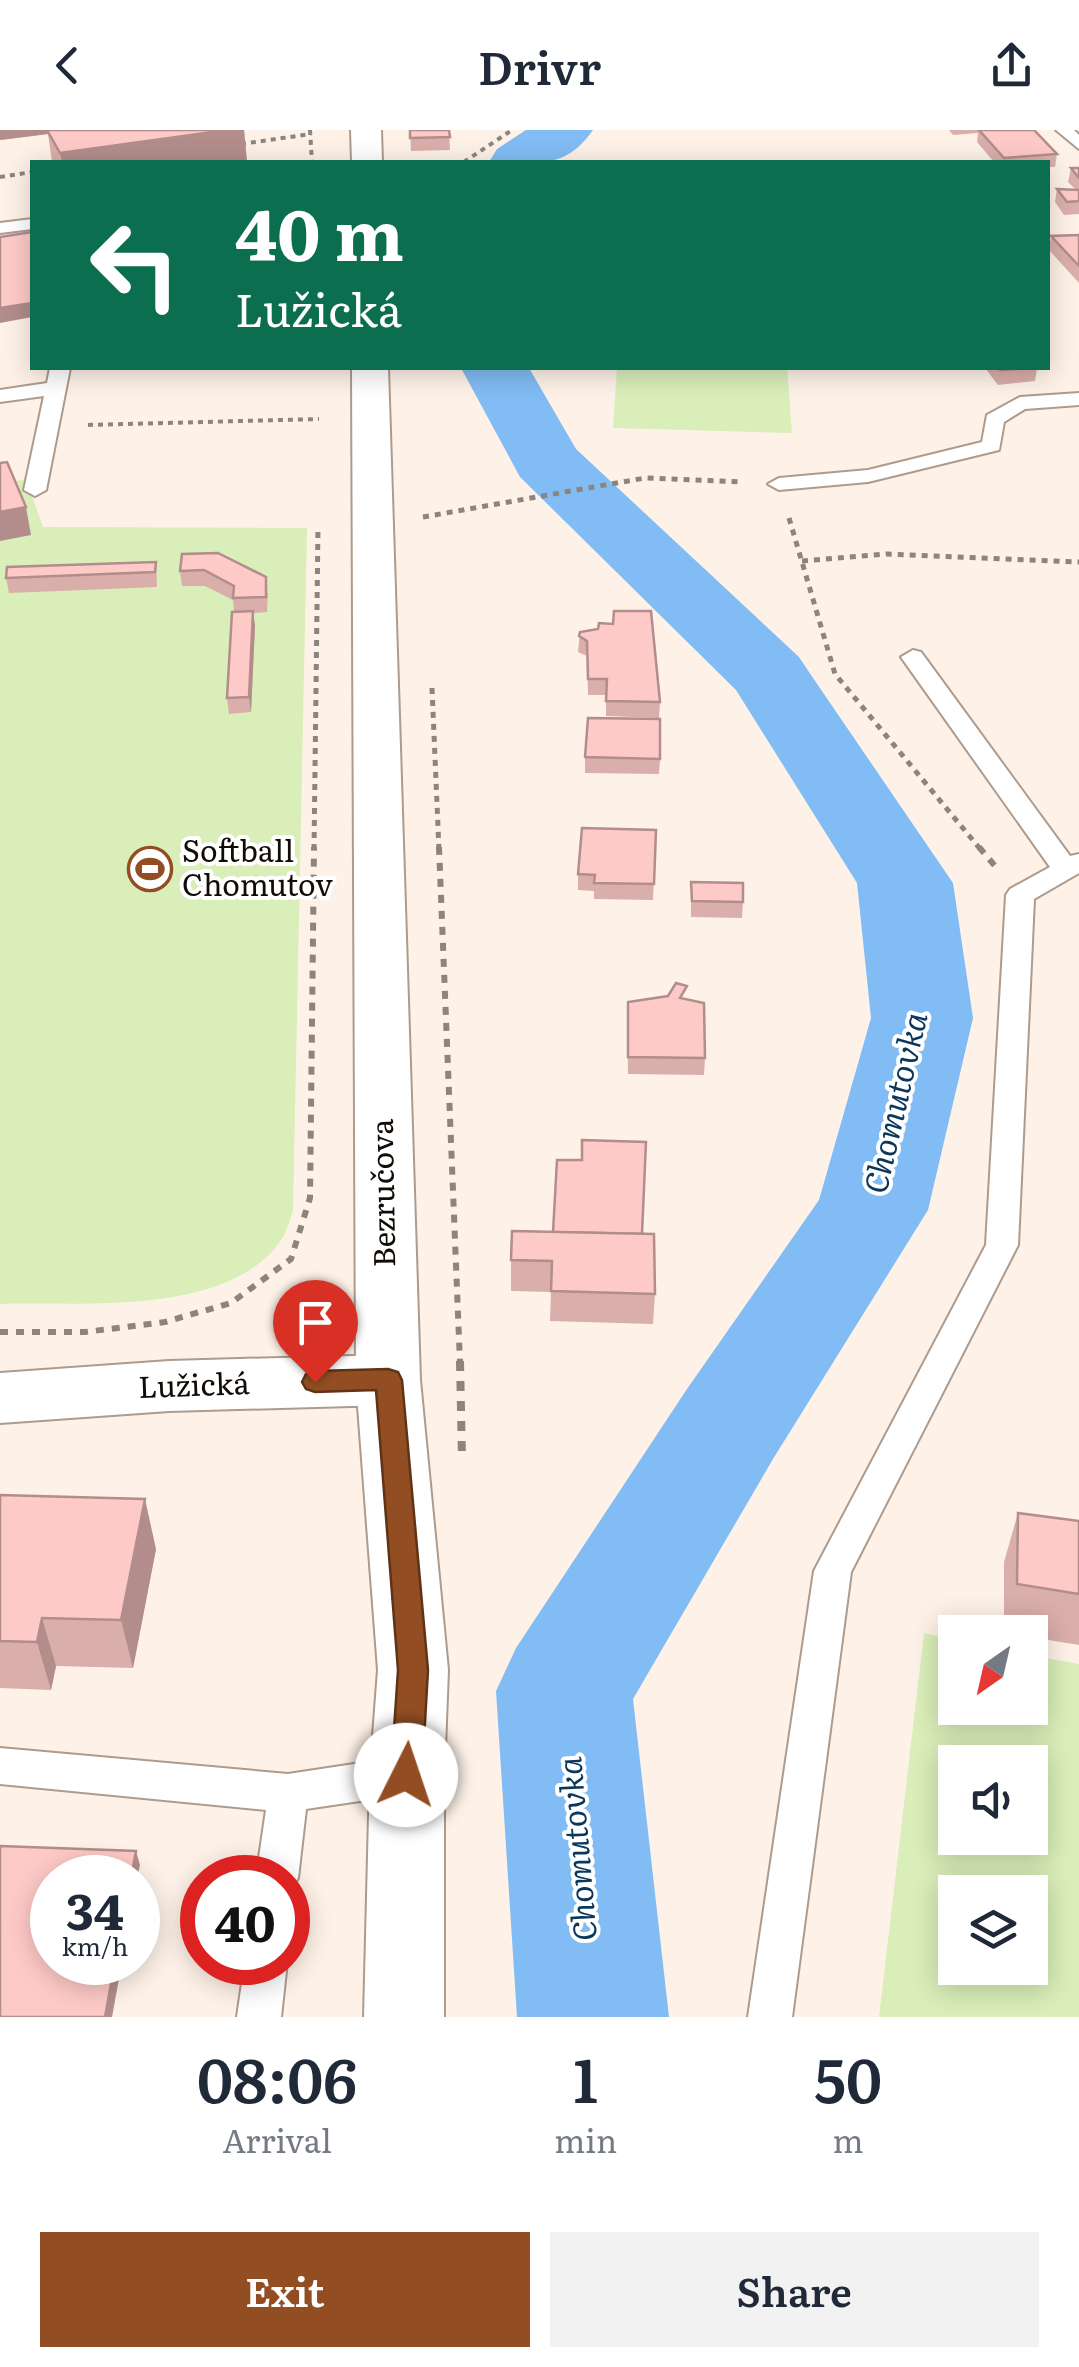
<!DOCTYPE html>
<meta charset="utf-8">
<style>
:root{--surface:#fff;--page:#f2f2f3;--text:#1f2937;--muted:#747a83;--accent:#924e22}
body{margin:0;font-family:Literata,serif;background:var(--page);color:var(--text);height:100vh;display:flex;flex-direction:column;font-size:38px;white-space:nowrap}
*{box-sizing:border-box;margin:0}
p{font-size:32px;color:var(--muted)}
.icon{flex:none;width:55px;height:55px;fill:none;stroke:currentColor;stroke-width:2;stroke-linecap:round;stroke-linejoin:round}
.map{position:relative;height:1887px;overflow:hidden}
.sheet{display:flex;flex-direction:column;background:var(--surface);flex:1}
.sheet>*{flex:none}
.banner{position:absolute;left:30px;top:30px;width:1020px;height:210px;border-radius:0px;box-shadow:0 5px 25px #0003;background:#0b6e4f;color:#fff;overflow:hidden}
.needle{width:65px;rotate:214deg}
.fabs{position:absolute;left:938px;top:1485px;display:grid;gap:20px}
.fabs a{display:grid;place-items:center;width:110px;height:110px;border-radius:0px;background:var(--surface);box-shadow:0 5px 25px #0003;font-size:50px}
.speed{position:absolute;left:30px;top:1725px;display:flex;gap:20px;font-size:50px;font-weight:700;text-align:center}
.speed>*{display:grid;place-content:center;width:130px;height:130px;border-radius:50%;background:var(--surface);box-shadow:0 5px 25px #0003;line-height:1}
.speed small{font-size:25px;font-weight:400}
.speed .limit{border:15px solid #d22;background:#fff;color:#111}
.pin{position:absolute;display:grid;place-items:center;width:85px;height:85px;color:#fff;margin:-102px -42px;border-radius:50% 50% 50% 0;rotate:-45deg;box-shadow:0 0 10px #0007}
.pin .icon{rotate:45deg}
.me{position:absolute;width:110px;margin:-55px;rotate:4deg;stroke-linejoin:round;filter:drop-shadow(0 0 8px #0008)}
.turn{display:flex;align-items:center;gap:35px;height:210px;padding:0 40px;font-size:45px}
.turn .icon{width:130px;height:130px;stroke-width:2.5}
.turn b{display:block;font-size:70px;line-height:85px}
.eta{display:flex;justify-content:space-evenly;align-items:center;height:170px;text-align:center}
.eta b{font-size:60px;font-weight:600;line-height:70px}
.cta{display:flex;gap:20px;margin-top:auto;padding:20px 40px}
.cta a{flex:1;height:115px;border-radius:0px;background:var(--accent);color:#fff;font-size:40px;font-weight:600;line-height:115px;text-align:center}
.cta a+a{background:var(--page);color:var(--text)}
header{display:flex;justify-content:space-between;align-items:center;height:130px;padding:0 40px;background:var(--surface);font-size:45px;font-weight:600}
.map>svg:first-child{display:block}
.green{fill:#d9eeb9;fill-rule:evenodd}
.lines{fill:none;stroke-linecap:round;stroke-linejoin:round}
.river{fill:#82bcf4;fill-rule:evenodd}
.service-casing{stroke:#ad9b8d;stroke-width:4}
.minor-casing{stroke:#ad9b8d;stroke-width:4}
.tertiary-casing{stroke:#ad9b8d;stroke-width:4}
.path-far3{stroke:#8d847d;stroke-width:4;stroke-dasharray:5 5;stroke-linecap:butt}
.path-far2{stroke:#8d847d;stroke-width:5;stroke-dasharray:6 6;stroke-linecap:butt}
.path-far1{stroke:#8d847d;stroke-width:6;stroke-dasharray:8 8;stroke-linecap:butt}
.path{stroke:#8d847d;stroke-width:8;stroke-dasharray:10 10;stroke-linecap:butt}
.service{fill:#fff;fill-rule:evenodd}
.minor{fill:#fff;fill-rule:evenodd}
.tertiary{fill:#fff;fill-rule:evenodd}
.wall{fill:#daaeab}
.shaded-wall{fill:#b28d8b}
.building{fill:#fecac7;stroke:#b28d8b;stroke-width:2.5}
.route{fill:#924e22;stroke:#5f3316;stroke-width:2.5}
.labels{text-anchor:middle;stroke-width:8;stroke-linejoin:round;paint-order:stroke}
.poi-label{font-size:30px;fill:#120c07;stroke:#fff;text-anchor:start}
.street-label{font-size:30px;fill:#120c07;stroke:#fff}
.water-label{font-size:32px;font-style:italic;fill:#0a375b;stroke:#fff}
</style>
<header><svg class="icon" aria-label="back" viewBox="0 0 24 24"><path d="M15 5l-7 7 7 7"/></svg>Drivr<svg class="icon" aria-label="share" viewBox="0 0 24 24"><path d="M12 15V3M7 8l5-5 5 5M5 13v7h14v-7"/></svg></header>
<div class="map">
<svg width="1079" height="1887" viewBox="0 0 1079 1887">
<rect width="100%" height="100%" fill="#fef2e8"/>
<g class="green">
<polygon points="617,238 787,238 792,303 613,298"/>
<path d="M26 349 43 397 307 398 293 1080C290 1089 287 1101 282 1109 228 1188 83 1171 0 1174V354Z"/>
<path d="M924 1503 955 1510V1578H1030V1525L1079 1534V1887H879ZM1030 1632V1708H955V1632ZM1030 1762V1838H955V1762Z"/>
</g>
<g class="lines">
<g class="river">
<path d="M526 0H593C564 42 533 32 489 32L497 19Z"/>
<polygon points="461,238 529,238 576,319 799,527 811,545 953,753 973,888 928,1080 773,1329 633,1569 669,1887 517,1887 496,1561 516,1518 687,1259 819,1070 871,888 857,753 736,560 520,347"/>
</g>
<defs>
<g id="service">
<polygon points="1056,0 1074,0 1079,5 1079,19"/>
<polygon points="32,89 32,99 0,103 0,93"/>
<polygon points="50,238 70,238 46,360 35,366 24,360 44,266 0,272 0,260 47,253"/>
<polygon points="1079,263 1079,275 1025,279 1004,292 999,320 868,352 779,360 768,354 779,348 868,340 982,312 987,285 1020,267"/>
<polygon points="913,520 921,522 1070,726 1079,724 1079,743 1034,769 1018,1115 851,1442 792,1887 748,1887 814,1441 986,1115 1006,765 1010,759 1050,737 901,527"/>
<polygon points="0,1618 288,1644 407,1626 421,1632 427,1645 421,1658 407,1664 306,1679 298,1748 288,1764 288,1748 256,1748 266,1680 0,1654"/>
<polygon points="245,1832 287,1832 281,1887 237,1887"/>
</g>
<polygon id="minor" points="388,1225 410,1232 420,1250 410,1268 388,1275 169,1281 0,1293 0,1243 169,1231"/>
<g id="tertiary">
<polygon points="351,0 381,0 382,32 352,32"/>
<polygon points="352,238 388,238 420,1250 448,1540 444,1645 444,1887 364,1887 370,1645 378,1540 356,1250"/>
</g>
</defs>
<use href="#service" class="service-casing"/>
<use href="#minor" class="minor-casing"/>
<use href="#tertiary" class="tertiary-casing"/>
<g class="path-far3">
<polyline points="310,0 312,32"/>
<polyline points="241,14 311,4"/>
<polyline points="464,32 512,0"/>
<polyline points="0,47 32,42"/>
<polyline points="88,295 319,289"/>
</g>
<g class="path-far2">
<polyline points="423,387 645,348 742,352"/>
<polyline points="789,388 835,544 981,720"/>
<polyline points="802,431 887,424 1079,432"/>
<polyline points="432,558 439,720"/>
<polyline points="314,720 318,397"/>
</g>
<g class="path-far1">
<polyline points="439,717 460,1233"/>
<polyline points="979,717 995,736"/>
<polyline points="0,1202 85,1202 165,1192 231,1173 291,1129 310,1068 314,717"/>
</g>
<polyline class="path" points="460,1231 462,1330"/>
<use href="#service" class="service"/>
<use href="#minor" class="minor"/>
<use href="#tertiary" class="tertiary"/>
</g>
<g class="wall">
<polygon points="0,0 244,0 247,32 52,32 48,4 0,10"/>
<polygon points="410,0 449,0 450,20 411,21"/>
<polygon points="949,0 1034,0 1057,24 1055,37 1048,37 1048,32 994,32 977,12 978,3 953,5"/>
<polygon points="1071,38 1079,38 1079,84 1064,85 1055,72 1057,59 1076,60 1068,52"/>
<polygon points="1079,105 1079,153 1049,120 1051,106"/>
<polygon points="985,238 1037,238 1035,251 998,255"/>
<polygon points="182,424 268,463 267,482 253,483 255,496 251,582 229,584 227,568 234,482 233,470 205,456 182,456 180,441"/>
<polygon points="156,432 157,457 9,463 6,448"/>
<polygon points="580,502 660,572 659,588 606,586 606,565 588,565 587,526 578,522"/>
<polygon points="585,627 660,629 659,644 585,643"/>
<polygon points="656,700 653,770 594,769 594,761 578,760 578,744"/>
<polygon points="691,752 743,772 742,788 691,787"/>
<polygon points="668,866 686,869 705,928 704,945 628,944 627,888"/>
<polygon points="642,1104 655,1164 653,1194 550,1191 551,1162 511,1161 511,1130"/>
<polygon points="0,1365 156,1419 133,1538 56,1536 51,1560 0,1558"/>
<polygon points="1018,1383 1079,1391 1079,1515 1030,1507 1030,1502 1004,1502 1004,1432"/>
</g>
<g class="shaded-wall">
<polygon points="0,0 47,0 48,4 0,10"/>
<polygon points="227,0 244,0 247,32 62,32 60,23"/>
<polygon points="32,173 32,187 0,193 0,178"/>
<polygon points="26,377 31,405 0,411 0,382"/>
<polygon points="253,481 255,496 251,582 249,567"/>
<polygon points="145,1369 156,1419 133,1538 121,1490"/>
<polygon points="42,1488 56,1536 51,1560 37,1512"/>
<polygon points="136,1721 140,1735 137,1748 131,1748"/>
<polygon points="115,1832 122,1832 112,1887 105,1887"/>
</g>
<g class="building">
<polygon points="47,0 227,0 60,23"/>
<polygon points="410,0 449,0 450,7 410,8"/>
<polygon points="979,0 1034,0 1057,24 1004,28"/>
<polygon points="1071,38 1079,38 1079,48"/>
<polygon points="1057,59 1079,60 1079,71 1067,72"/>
<polygon points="32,102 32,173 0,178 0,107"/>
<polygon points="1079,105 1079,136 1051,106"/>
<polygon points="998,238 1029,238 1000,240"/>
<polygon points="7,332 26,377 0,382 0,333"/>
<polygon points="218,423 266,447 266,467 233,468 234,456 204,440 180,441 182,424"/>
<polygon points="156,432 155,442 6,448 7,437"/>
<polygon points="253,481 249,567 227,568 232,482"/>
<polygon points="614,481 651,481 660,572 606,571 607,549 588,549 587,511 579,506 580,502 598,499 599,493 613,494"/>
<polygon points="588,588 660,589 660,629 585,627"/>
<polygon points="582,698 656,700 654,754 594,753 595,745 578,744"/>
<polygon points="691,752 743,753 743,772 692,771"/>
<polygon points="676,853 687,856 680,868 704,873 705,928 628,927 628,872 668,866"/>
<polygon points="582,1010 646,1012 642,1104 553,1102 557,1030 582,1030"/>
<polygon points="512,1101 654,1104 655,1164 551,1161 552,1131 511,1130"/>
<polygon points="0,1365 145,1369 121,1490 42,1488 37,1512 0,1511"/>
<polygon points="1018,1383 1079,1391 1079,1464 1017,1454"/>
<polygon points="0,1716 136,1721 131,1748 52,1748 52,1832 115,1832 105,1887 0,1887"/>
</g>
<polygon class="route" points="388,1239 398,1242 402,1250 428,1540 422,1645 417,1655 406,1659 396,1655 391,1645 398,1540 376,1260 315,1262 306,1259 302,1252 306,1244 315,1241"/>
<defs>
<symbol id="stadium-ring" viewBox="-11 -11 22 22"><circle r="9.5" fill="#fff" stroke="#924e22" stroke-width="1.5"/><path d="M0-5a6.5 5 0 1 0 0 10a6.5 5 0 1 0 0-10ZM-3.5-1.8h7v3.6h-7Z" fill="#924e22"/></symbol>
</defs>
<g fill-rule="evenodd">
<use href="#stadium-ring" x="125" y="714" width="50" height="50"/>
</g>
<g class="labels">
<g class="poi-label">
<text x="182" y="732">Softball<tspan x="182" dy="34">Chomutov</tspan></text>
</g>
<g class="street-label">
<text transform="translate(384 1063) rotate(-91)" y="10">Bezručova</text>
<text transform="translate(194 1256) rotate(-2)" y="10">Lužická</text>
</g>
<g class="water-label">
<text transform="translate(896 973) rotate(-77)" y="11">Chomutovka</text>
<text transform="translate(578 1719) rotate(-95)" y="11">Chomutovka</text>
</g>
</g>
</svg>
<div class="fabs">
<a><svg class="needle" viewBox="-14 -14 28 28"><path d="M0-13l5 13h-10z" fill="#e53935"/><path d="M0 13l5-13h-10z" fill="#747a83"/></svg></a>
<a><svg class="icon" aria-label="sound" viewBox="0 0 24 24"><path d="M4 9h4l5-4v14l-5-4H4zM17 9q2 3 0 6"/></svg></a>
<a><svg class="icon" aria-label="layers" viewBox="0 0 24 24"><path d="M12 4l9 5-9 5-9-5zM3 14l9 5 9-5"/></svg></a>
</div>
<div class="speed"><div>34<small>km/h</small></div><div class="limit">40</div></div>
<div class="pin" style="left:315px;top:1252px;background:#d93025"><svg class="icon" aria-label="arrive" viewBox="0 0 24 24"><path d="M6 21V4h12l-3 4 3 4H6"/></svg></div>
<svg class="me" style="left:406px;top:1645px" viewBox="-20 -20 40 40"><circle r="19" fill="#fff"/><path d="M0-13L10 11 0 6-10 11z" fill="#924e22"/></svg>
<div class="banner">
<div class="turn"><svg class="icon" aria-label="left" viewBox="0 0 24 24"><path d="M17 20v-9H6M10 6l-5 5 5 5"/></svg><div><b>40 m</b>Lužická</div></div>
</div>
</div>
<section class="sheet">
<div class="eta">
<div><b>08:06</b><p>Arrival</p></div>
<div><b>1</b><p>min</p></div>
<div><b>50</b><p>m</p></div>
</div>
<div class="cta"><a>Exit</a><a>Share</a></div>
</section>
